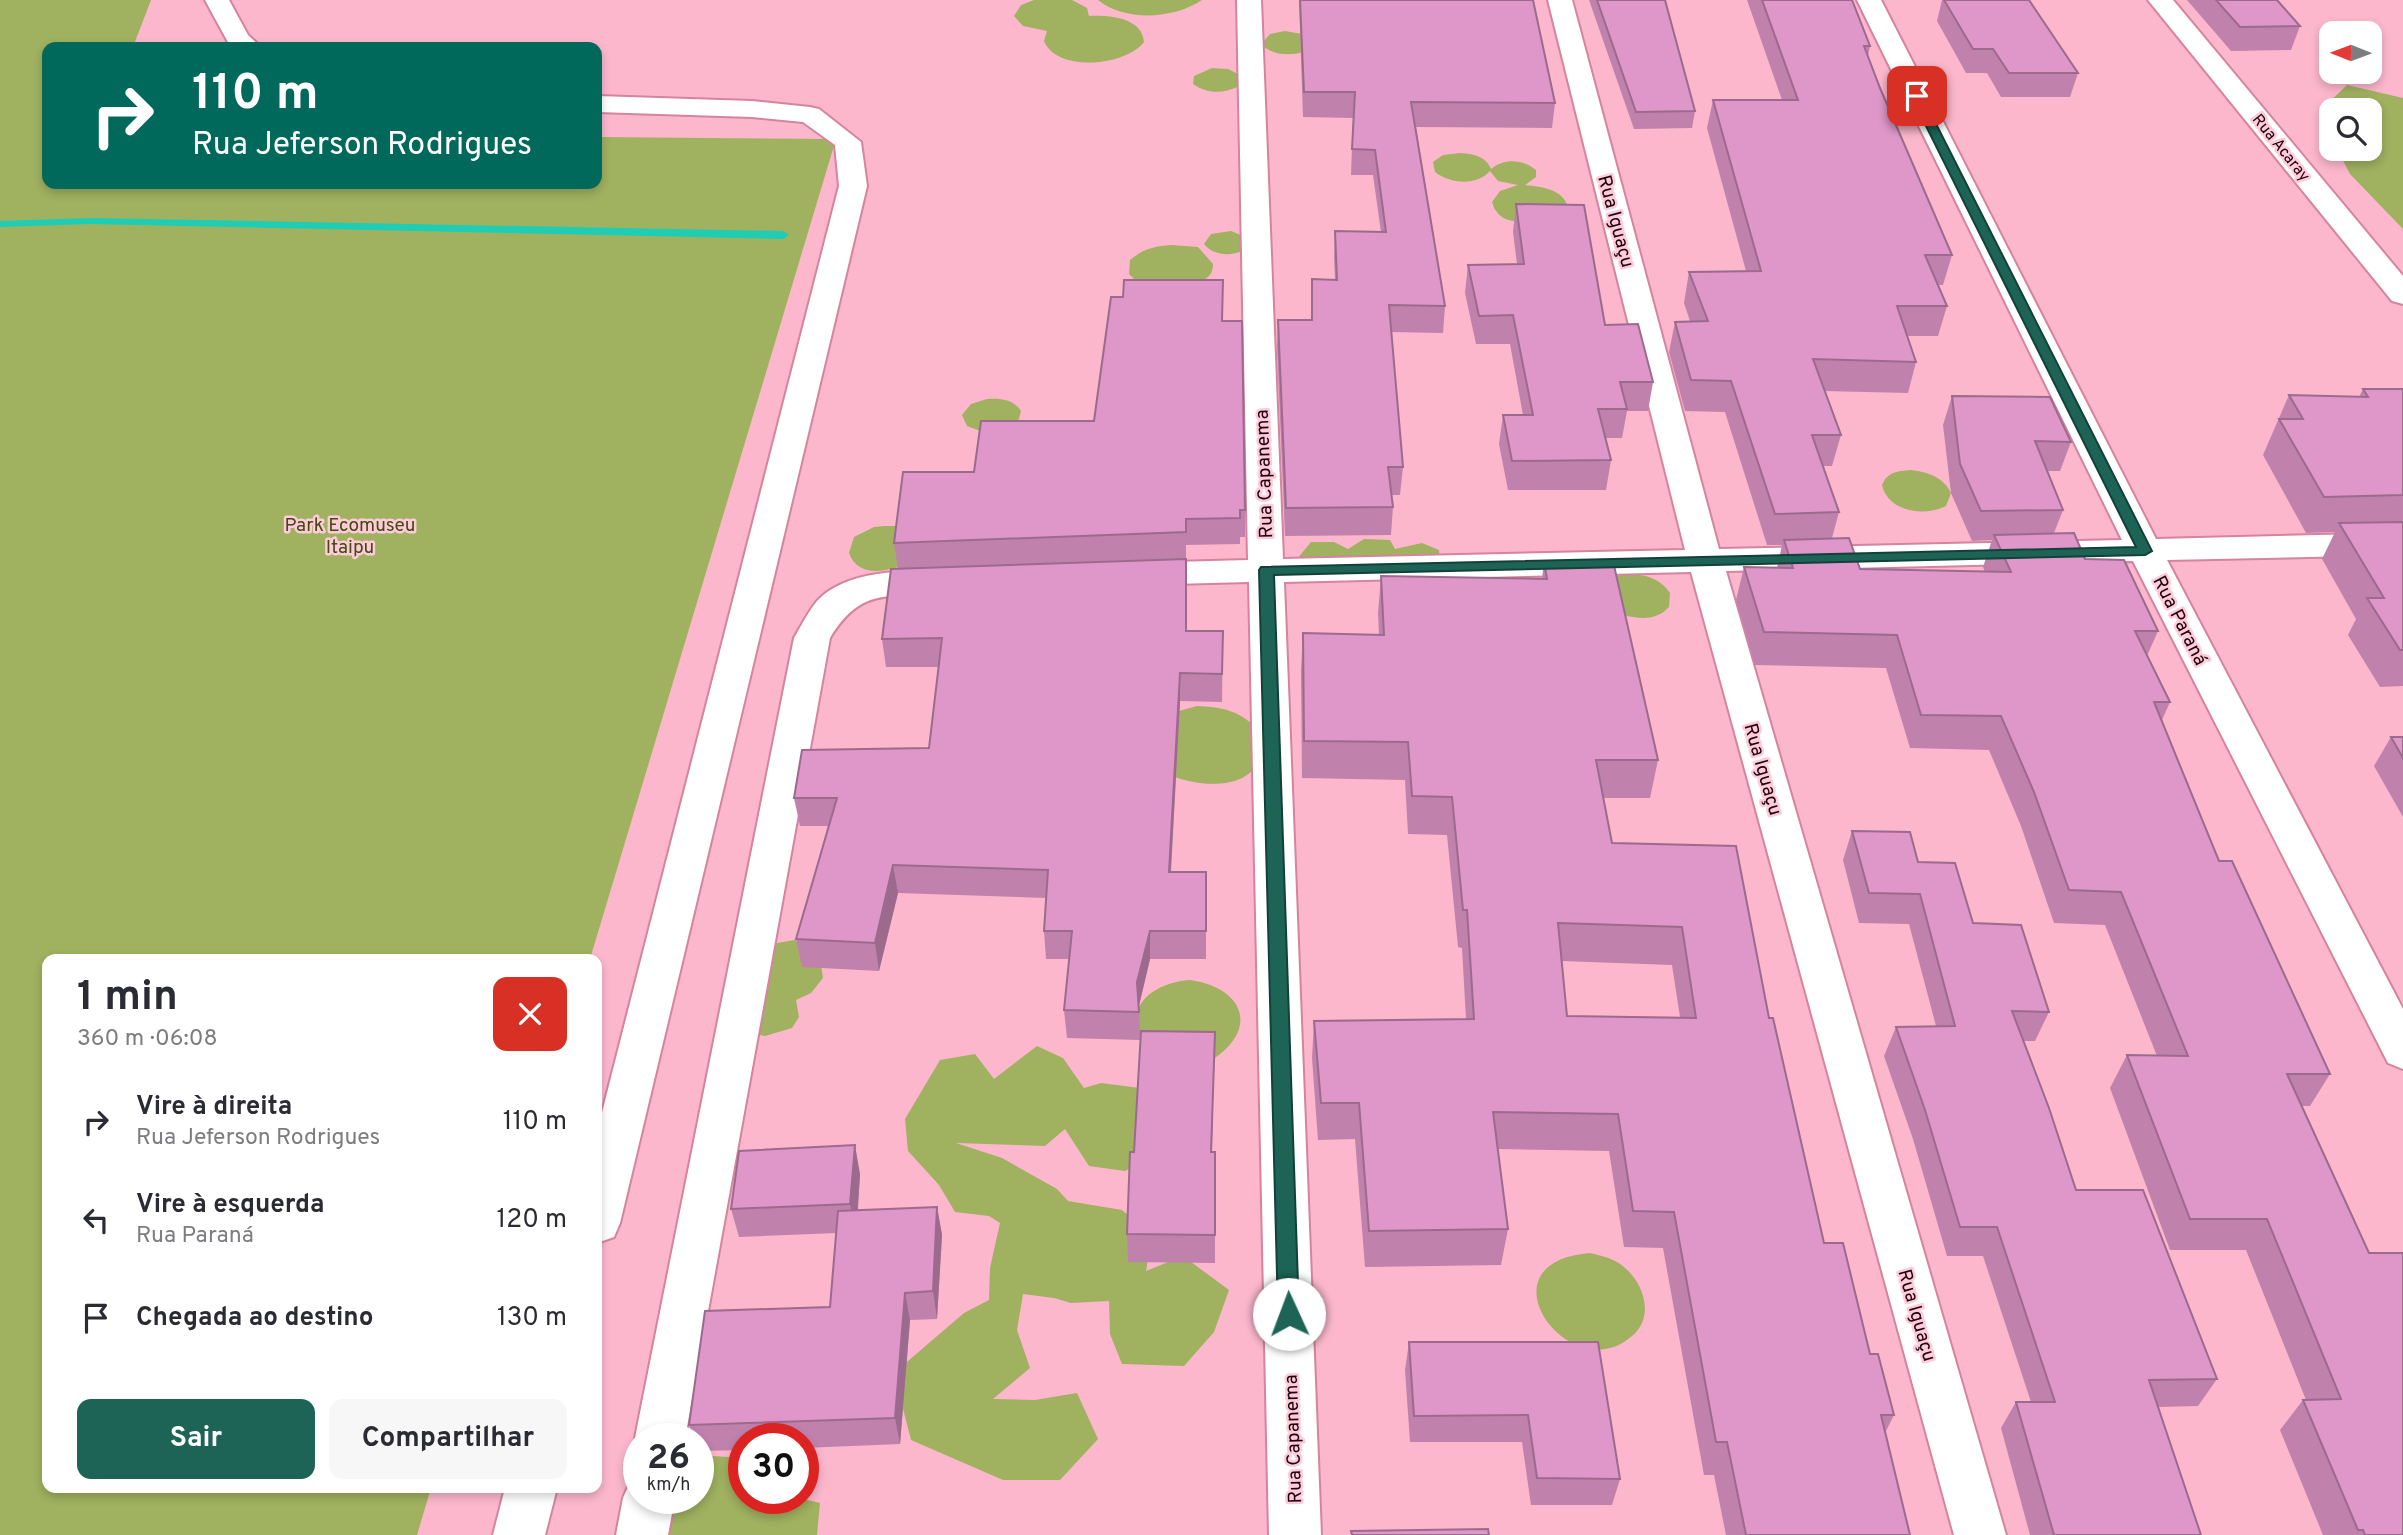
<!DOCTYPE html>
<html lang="pt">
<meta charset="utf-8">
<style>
:root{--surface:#fff;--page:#f7f7f7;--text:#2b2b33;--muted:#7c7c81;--accent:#1d6457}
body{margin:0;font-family:Overpass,sans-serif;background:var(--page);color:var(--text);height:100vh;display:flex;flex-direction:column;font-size:26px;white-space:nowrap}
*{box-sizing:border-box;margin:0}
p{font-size:23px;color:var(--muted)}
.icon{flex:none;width:38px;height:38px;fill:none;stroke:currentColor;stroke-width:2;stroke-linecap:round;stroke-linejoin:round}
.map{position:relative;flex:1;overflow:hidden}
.side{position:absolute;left:42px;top:954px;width:560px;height:539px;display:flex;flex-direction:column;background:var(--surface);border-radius:14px;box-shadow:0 4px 10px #0003}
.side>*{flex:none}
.hud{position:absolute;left:42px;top:42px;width:560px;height:147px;border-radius:14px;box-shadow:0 4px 10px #0003;background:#00695c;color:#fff;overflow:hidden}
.needle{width:46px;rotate:271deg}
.buttons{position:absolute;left:2319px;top:21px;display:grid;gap:14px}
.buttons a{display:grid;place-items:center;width:63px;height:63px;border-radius:14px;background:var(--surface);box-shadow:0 4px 10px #0003;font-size:35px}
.speed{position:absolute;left:623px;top:1423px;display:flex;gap:14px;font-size:35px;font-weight:700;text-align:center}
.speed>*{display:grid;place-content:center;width:91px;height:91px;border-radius:50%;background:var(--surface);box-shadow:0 4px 10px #0003;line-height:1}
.speed small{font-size:18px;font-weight:400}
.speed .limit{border:10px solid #d22;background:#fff;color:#111}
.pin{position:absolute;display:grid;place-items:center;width:60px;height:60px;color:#fff;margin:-30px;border-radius:14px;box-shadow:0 4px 10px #0006}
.me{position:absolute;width:77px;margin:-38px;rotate:358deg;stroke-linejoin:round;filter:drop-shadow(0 0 5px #0008)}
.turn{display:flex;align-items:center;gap:24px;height:147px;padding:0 35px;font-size:32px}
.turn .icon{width:91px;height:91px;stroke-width:2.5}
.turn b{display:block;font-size:49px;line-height:60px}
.round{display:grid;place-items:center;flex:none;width:74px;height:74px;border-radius:14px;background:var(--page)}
.headline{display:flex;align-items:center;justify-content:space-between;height:119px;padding:0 35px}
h1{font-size:42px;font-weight:700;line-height:52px}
.primary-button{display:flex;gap:14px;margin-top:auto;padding:14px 35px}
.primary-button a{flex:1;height:80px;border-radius:14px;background:var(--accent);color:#fff;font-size:28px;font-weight:700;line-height:80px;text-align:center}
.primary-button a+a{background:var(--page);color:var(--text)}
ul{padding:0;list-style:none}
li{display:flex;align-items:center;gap:21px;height:98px;padding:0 35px}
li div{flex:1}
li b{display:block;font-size:26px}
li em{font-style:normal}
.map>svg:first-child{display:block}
.green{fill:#a0b160}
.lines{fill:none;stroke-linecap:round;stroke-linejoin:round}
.stream{fill:#1ecdb3;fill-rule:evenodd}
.minor-casing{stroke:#d5839f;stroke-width:4}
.minor{fill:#fff;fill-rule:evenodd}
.wall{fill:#c082ad;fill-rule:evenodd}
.shaded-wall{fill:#9c6a8d}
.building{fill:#df97c9;stroke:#9c6a8d;stroke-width:2;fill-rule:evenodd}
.route{fill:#1d6457;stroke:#134139;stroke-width:2}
.labels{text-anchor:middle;stroke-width:5;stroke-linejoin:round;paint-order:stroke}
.far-street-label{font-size:16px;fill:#1e030d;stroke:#ffcad9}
.street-label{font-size:19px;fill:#1e030d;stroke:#ffcad9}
.park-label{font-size:19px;fill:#404a11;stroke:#ffcad9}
</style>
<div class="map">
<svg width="2403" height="1535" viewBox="0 0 2403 1535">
<rect width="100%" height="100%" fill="#fcb7cc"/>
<g class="green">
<polygon points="0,0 151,0 133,47 47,47 47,184 597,184 597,137 836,139 590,959 47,959 47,1488 431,1488 417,1535 0,1535"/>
<path d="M1034 0H1072L1087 8 1089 16C1108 15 1142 17 1144 42 1126 66 1057 73 1044 41L1047 31 1023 26 1014 16 1021 5Z"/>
<path d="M1098 0H1202C1174 19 1125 22 1098 0Z"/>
<path d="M1285 31 1302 34 1306 51C1292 56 1275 56 1263 46V42L1270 34Z"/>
<path d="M1212 68 1228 69 1240 75 1239 86C1224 94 1207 94 1193 84L1194 76Z"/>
<polygon points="2347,85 2403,98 2403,229 2350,174 2337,149 2370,149 2370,110 2331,110 2331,139 2323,108"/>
<path d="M1460 153C1473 154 1486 156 1491 169 1504 158 1523 159 1536 170V177L1525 185C1542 187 1563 189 1568 207 1547 215 1502 237 1492 202L1500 191 1518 185 1498 181 1490 171C1477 186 1450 184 1435 172L1433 162 1443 155Z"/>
<path d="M1231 231 1243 236V251C1229 256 1214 256 1204 244L1211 234Z"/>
<path d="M1171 245 1198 247 1213 264C1213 295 1158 282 1136 281L1129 274 1130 260C1143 249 1155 246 1171 245Z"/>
<path d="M987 399C1000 398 1013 399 1021 411L1018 422 983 432 967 426 962 415 971 404Z"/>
<path d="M1911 470C1928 472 1943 477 1951 493L1946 506C1925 517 1888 512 1882 485 1887 472 1898 471 1911 470Z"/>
<path d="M885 526H897L913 561C893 570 859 581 849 553L854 537 874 527Z"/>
<polygon points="1364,539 1390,540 1395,549 1422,543 1439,550 1440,564 1312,565 1297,559 1311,542 1334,542 1348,549"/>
<path d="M1625 574C1643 574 1659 577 1670 593L1669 607C1656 621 1640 619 1623 615L1615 577Z"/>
<path d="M1197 706C1223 707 1241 711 1259 731 1260 739 1262 751 1260 758 1248 792 1197 786 1172 776L1179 711Z"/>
<polygon points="795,940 820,958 823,978 811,993 796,1000 799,1017 792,1028 765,1036 738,1031 765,945"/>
<path d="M1190 980C1242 987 1261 1028 1212 1060L1147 1049C1119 1011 1149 983 1190 980Z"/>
<polygon points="1037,1046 1063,1058 1084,1088 1101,1083 1140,1088 1156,1154 1125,1171 1089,1166 1065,1129 1045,1146 956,1143 1002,1158 1057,1189 1068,1201 1122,1210 1152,1235 1146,1271 1183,1256 1229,1290 1214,1332 1184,1366 1122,1364 1110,1334 1109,1301 1071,1303 1054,1298 1023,1294 1017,1330 1030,1368 993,1399 1035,1400 1077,1393 1098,1439 1060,1480 1003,1480 911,1440 894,1373 964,1313 989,1300 990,1268 1000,1223 989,1216 955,1212 939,1185 908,1151 905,1119 940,1060 975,1054 994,1079"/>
<path d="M1590 1253C1602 1256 1614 1258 1624 1267 1644 1283 1655 1317 1632 1336 1570 1391 1476 1262 1590 1253Z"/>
<polygon points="713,1456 744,1458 744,1498 799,1498 820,1503 817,1535 661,1535 672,1498 698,1498 698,1466"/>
</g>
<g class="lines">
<polygon class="stream" points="90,218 783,231 789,235 783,239 90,224 0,227 0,221"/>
<defs>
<g id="minor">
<polygon points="205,0 229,0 248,35 261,47 233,47 229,44"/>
<polygon points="1237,0 1261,0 1283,559 1685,550 1548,0 1572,0 1719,549 2122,540 1857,0 1881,0 2156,539 2403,533 2403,555 2167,560 2403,1009 2403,1069 2388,1063 2133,561 1726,571 2006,1535 1954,1535 1691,572 1284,582 1321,1535 1269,1535 1249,582 1135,585 1123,582 1118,574 1123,566 1135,563 1248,560"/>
<polygon points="2148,0 2173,0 2403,276 2403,304 2392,301"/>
<polygon points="597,96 752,101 810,107 819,109 861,142 867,186 620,1223 614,1237 597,1243 597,1132 839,186 835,145 803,122 752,117 597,112"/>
<path d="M942 570 954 573 960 581 954 589C899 604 866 578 830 638L685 1438H639V1448L635 1438 794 638C801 626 808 612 817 601 846 570 903 571 942 570Z"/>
<polygon points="639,1477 639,1498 675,1498 668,1535 616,1535 623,1498 631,1480"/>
<polygon points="505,1488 557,1488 545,1535 493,1535"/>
</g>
</defs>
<use href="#minor" class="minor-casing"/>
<use href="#minor" class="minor"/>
</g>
<g class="wall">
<polygon points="1299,0 1533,0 1555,103 1552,128 1416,127 1445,306 1443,333 1391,332 1403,467 1400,495 1391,495 1393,507 1391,535 1285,536 1277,347 1278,320 1311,320 1312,279 1335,280 1334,258 1335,231 1381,232 1373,175 1351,175 1353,118 1303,117"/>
<polygon points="1589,0 1665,0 1695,111 1692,128 1634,129"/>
<polygon points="1747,0 1852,0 1870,46 1868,56 1880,88 1952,255 1943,285 1938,285 1947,306 1938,336 1907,336 1916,362 1908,393 1824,391 1841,435 1832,466 1823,466 1839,512 1832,538 1860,569 1985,572 1983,567 1992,540 1972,541 1951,493 1943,425 1952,396 2071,442 2060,471 2047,471 2063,510 2054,533 2085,559 2158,631 2147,656 2170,702 2162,720 2219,861 2330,1074 2310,1106 2302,1106 2403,1535 2323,1535 2280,1430 2303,1400 2306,1400 2246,1250 2170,1250 2110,1088 2127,1055 2157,1056 2105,925 2054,923 2021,826 1989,750 1910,748 1886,668 1755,665 1736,600 1744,567 1777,568 1782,545 1767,545 1725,412 1685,411 1669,352 1675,322 1690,321 1684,303 1689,272 1746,271 1707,128 1713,100 1782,100"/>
<polygon points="1942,0 2029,0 2078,73 2070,97 2001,97 1987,73 1966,73 1937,21"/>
<polygon points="2187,0 2277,0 2300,26 2291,50 2231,51"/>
<polygon points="1516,204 1605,325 1653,382 1648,411 1627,411 1622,438 1605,438 1611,460 1606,490 1508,490 1499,444 1503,415 1523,415 1510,344 1476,344 1465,293 1468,265 1517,264 1513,232"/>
<polygon points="1222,321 1245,510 1245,537 1240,537 1240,544 1186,545 1186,631 1223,631 1222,702 1180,701 1171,872 1206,872 1206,959 1150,959 1139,1005 1140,1040 1067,1038 1064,1010 1070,959 1046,959 1044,931 1046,898 898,893 879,971 802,967 796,939 828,826 800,826 794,798 929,748 939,667 886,667 882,639 898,569 894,543 1094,421"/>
<polygon points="2363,389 2403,389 2403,686 2380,687 2348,635 2356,619 2322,559 2335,532 2306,533 2263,455 2289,395 2359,397"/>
<path d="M1544 561 1658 760 1650 798H1603L1612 843 1769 1018 1824 1243 1894 1415 1885 1433 1910 1535H1726L1714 1475H1704L1663 1248 1624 1247 1609 1151 1498 1149 1508 1229 1501 1265 1365 1267 1355 1139 1318 1140 1312 1058 1314 1021 1466 1019 1462 948 1458 947 1447 835 1408 834 1405 780 1302 778 1301 671 1303 633 1379 635 1378 613 1381 576 1542 579ZM1562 961 1672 965 1680 1017 1567 1016Z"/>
<polygon points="2391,737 2403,737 2403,817 2374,766"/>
<polygon points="1852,831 1918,862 1973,923 2049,1012 2035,1041 2023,1041 2076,1190 2217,1379 2198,1406 2158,1407 2201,1535 2030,1535 2001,1428 2016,1402 2031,1402 1983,1256 1947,1256 1913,1139 1884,1056 1896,1027 1936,1026 1909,924 1859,923 1843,860"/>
<polygon points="1214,1062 1212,1152 1215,1152 1215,1263 1128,1262 1127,1234 1134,1152"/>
<polygon points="860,1174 858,1210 937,1207 942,1235 937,1319 910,1320 900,1444 803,1448 803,1438 744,1438 744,1450 698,1451 698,1438 694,1438 689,1425 830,1307 836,1233 739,1237 731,1209"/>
<polygon points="1409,1342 1598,1342 1620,1479 1612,1505 1531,1505 1522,1442 1410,1442 1405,1370"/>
</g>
<g class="shaded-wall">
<polygon points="1180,673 1180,701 1169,901 1169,872"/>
<polygon points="893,865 898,893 879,971 875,943"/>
<polygon points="1150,931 1150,959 1138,1010 1137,982"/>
<polygon points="1215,1032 1214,1062 1211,1181 1211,1152"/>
<polygon points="855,1145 860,1174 856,1232 850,1204"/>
<polygon points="937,1207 942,1235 937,1319 933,1291"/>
<polygon points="905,1293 910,1320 900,1444 895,1418"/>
</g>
<g class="building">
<polygon points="1300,0 1533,0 1555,103 1411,102 1445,306 1389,305 1403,467 1388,467 1393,507 1286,508 1278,320 1312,320 1312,279 1337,280 1335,231 1386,232 1375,150 1352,149 1355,92 1304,92"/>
<polygon points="1597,0 1665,0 1695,111 1636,112"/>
<polygon points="1762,0 1852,0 1870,46 1864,46 1880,88 1952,255 1925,255 1947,306 1897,306 1916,362 1813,359 1841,435 1812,435 1839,512 1775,514 1731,381 1691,380 1675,322 1708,321 1689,272 1761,271 1713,100 1798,100"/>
<polygon points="1944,0 2029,0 2078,73 2009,73 1993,49 1973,49"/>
<polygon points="2216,0 2277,0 2300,26 2240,27"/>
<polygon points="1516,204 1584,205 1605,325 1638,324 1653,382 1620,382 1627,409 1598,409 1611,460 1512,461 1503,415 1533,415 1513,315 1479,316 1468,265 1524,264"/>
<polygon points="1124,280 1223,280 1222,321 1242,321 1245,510 1240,510 1240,518 1186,519 1186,532 894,543 903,472 974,472 981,421 1094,421 1111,297 1123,297"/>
<polygon points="2363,389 2403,389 2403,495 2324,497 2279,419 2303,419 2289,395 2368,397"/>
<polygon points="1952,396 2050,397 2071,442 2035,441 2063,510 1981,511 1960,464"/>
<polygon points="2403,522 2403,650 2400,650 2367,598 2384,598 2339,523"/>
<polygon points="2074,533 2085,559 2124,560 2158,631 2135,631 2170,702 2154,702 2219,861 2232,861 2330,1074 2287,1074 2369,1253 2403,1253 2403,1535 2365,1535 2363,1530 2358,1530 2303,1400 2341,1399 2267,1219 2190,1219 2127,1055 2188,1056 2121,892 2069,890 2034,792 2001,716 1921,715 1897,635 1764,632 1744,567 1793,568 1784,540 1849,538 1860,569 2011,572 1994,535"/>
<polygon points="1186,559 1186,631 1223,631 1222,674 1180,673 1169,872 1206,872 1206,931 1150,931 1137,982 1139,1012 1064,1010 1072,931 1044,931 1048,870 893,865 875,943 796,939 837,798 794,798 802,750 929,748 942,638 882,639 891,569"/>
<path d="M1544 561H1613L1658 760H1596L1612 843 1736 846 1769 1018H1773L1824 1243H1843L1870 1354H1878L1894 1415H1881L1910 1535H1746L1727 1442H1716L1674 1212 1633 1211 1618 1114 1493 1112 1508 1229 1369 1231 1359 1103H1321L1314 1021 1474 1019 1467 910H1463L1452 797 1412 796 1408 742 1304 741 1303 633 1384 635 1381 576 1547 579ZM1558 923 1682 927 1696 1018 1567 1016Z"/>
<polygon points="2391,737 2403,737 2403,758"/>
<polygon points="1852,831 1910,832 1918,862 1955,863 1973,923 2021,925 2049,1012 2012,1011 2049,1108 2076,1190 2143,1190 2217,1379 2149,1380 2201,1535 2054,1535 2016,1402 2055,1402 1997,1227 1960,1227 1925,1110 1896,1027 1955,1026 1920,894 1869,893"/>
<polygon points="1141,1031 1215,1032 1211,1152 1215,1152 1215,1235 1127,1234 1130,1152 1134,1152"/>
<polygon points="855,1145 850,1204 731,1209 739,1151"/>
<polygon points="937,1207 933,1291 905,1293 895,1418 689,1425 705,1311 830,1307 838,1211"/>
<polygon points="1409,1342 1598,1342 1620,1479 1537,1478 1528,1415 1414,1416"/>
<polygon points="1488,1529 1489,1535 1352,1535 1351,1531"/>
</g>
<polygon class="route" points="1913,94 1922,96 2152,551 2145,555 1274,575 1299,1314 1296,1321 1289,1323 1281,1321 1278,1314 1259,570 1261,567 2136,547 1911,96"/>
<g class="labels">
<g class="far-street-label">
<text transform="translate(2282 147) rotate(51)" y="6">Rua Acaray</text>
</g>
<g class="street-label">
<text transform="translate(1617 221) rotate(75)" y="7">Rua Iguaçu</text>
<text transform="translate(1263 474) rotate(-92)" y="7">Rua Capanema</text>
<text transform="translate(2181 620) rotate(63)" y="7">Rua Paraná</text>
<text transform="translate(1764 769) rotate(74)" y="7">Rua Iguaçu</text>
<text transform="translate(1918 1315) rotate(74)" y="7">Rua Iguaçu</text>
<text transform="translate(1292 1439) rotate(-92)" y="7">Rua Capanema</text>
</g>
<g class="park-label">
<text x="350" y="531">Park Ecomuseu<tspan x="350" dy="22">Itaipu</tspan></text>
</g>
</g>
</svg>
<div class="buttons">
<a><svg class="needle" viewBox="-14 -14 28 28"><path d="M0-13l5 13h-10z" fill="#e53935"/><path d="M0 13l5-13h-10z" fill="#7c7c81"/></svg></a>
<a><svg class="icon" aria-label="search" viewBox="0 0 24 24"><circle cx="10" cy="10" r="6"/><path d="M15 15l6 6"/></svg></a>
</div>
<div class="speed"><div>26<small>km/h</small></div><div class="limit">30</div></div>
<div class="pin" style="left:1917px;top:96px;background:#d93025"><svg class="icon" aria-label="arrive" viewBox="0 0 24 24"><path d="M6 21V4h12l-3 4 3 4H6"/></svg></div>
<svg class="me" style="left:1289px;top:1314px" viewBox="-20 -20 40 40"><circle r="19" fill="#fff"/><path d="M0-13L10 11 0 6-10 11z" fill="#1d6457"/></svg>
<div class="hud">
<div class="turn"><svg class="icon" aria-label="right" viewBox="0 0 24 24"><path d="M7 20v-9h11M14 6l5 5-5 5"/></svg><div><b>110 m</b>Rua Jeferson Rodrigues</div></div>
</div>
<section class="side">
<div class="headline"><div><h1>1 min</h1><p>360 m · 06:08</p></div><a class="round" style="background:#d93025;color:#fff"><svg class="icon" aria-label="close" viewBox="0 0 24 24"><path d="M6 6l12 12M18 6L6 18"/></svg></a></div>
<ul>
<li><svg class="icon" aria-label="right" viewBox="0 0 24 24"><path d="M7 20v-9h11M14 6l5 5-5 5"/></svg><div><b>Vire à direita</b><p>Rua Jeferson Rodrigues</p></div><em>110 m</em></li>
<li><svg class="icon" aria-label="left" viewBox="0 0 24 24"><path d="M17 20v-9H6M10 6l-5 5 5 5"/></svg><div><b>Vire à esquerda</b><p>Rua Paraná</p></div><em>120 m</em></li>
<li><svg class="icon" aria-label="arrive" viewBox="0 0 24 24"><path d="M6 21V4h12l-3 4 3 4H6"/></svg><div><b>Chegada ao destino</b></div><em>130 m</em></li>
</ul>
<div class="primary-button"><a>Sair</a><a>Compartilhar</a></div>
</section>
</div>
